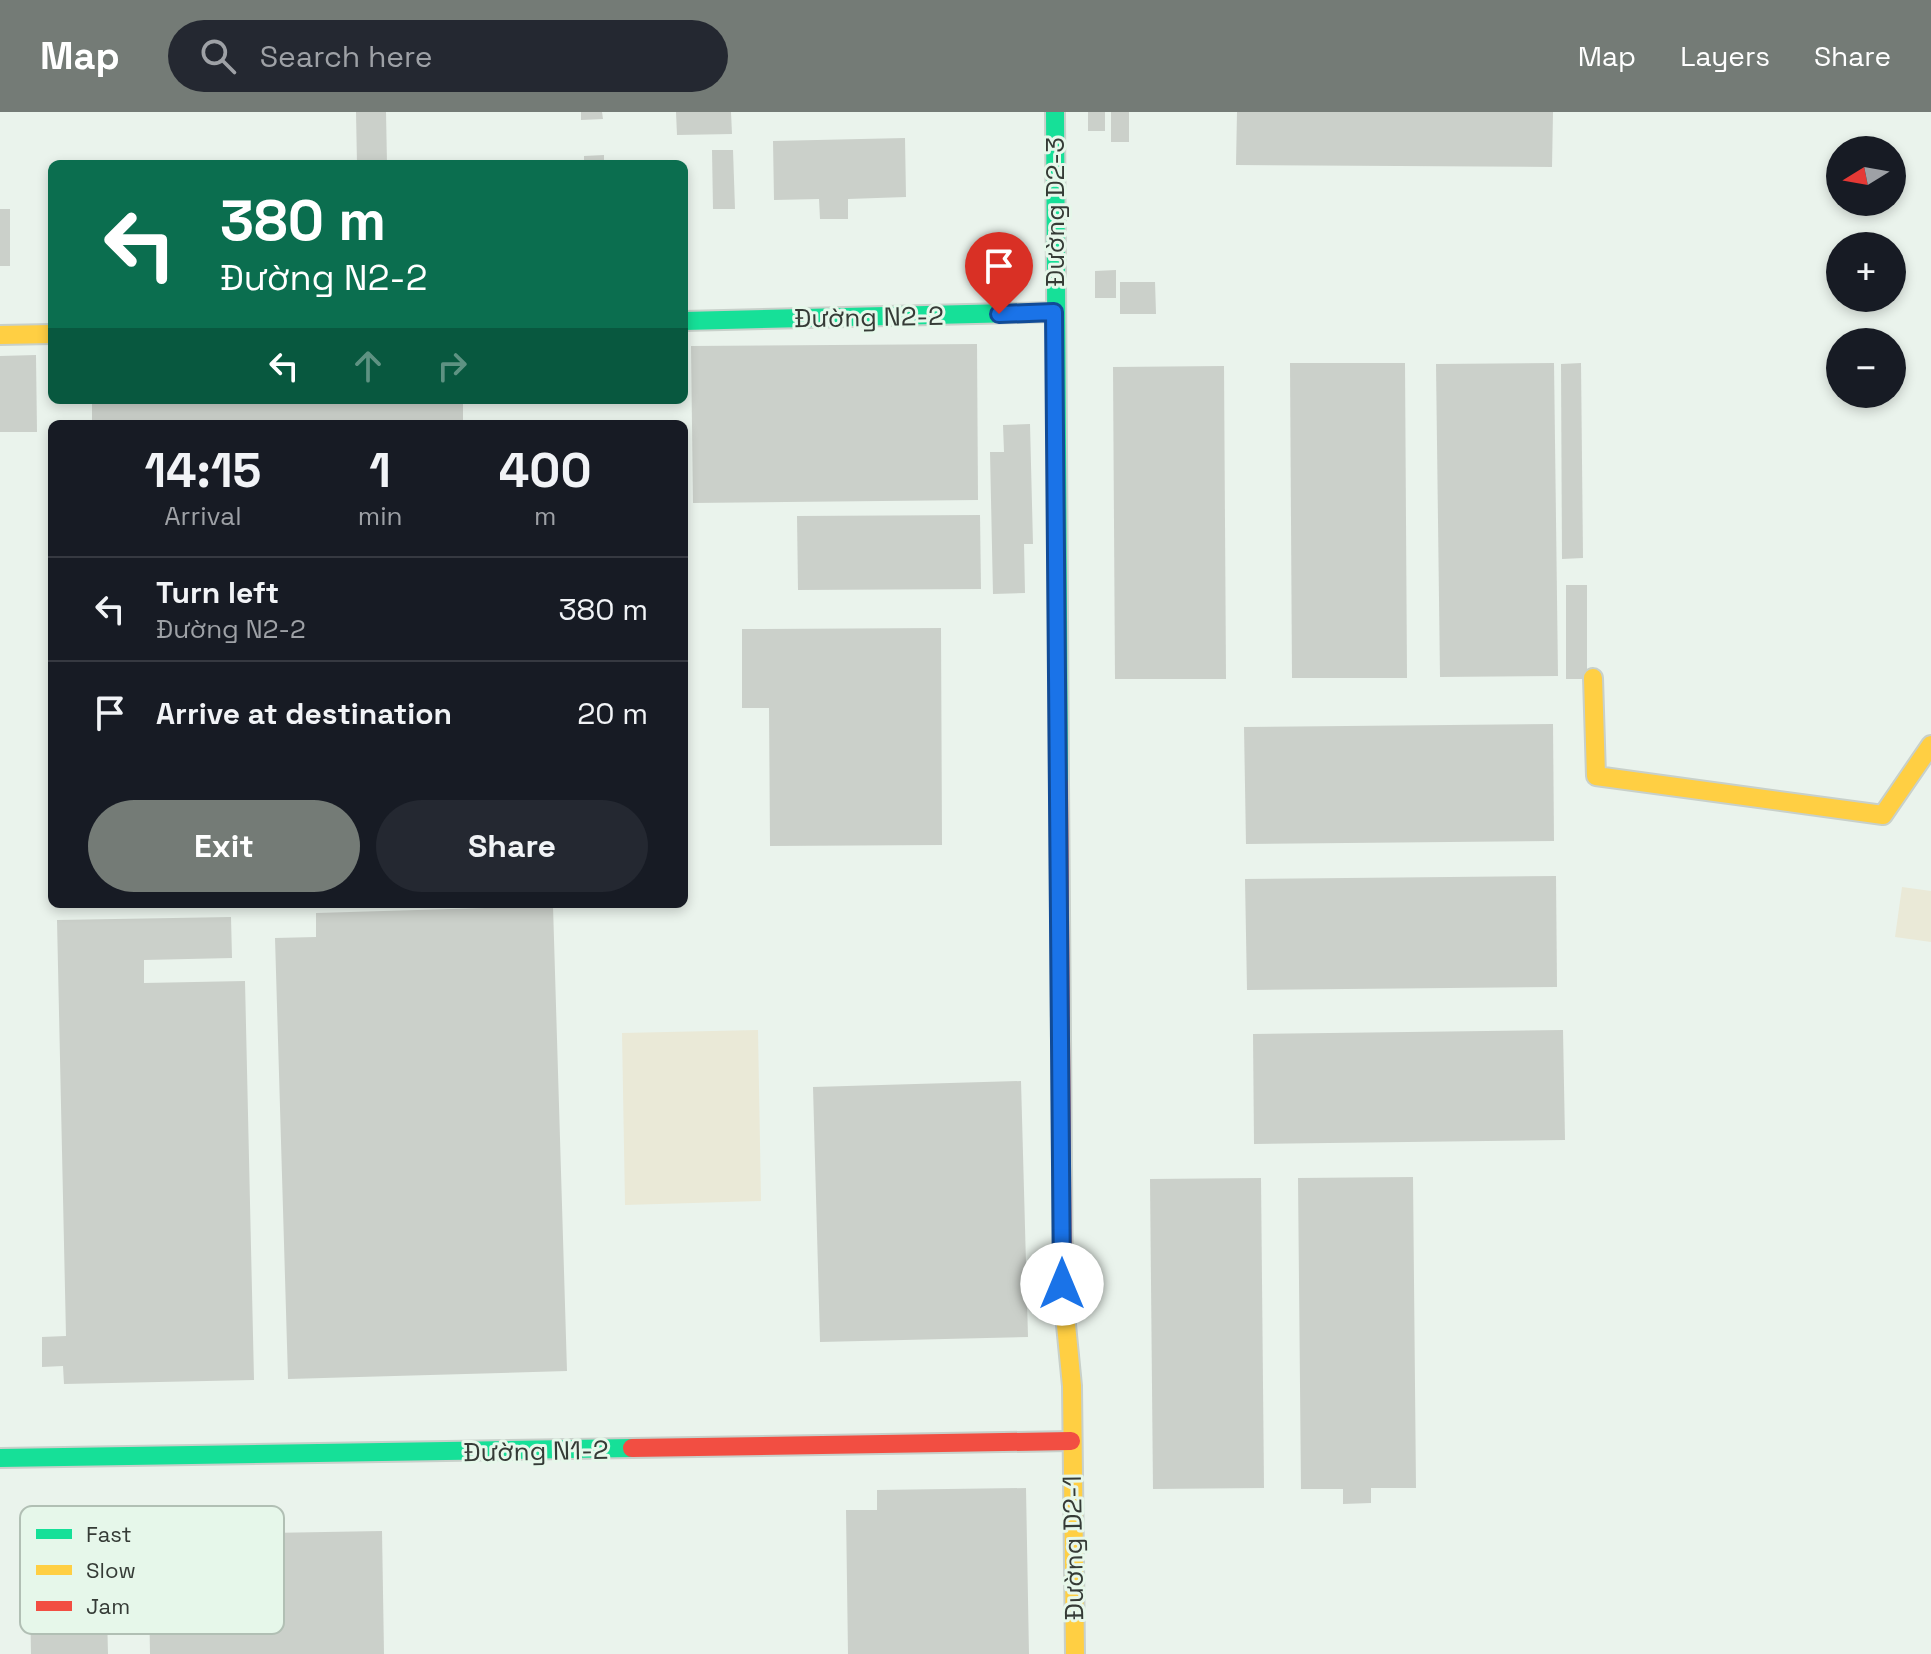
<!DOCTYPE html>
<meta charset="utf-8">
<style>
:root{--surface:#171b24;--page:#242831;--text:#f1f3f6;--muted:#9ea1a6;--line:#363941;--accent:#747b76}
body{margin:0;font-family:"Space Grotesk",sans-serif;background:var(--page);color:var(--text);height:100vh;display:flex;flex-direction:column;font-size:30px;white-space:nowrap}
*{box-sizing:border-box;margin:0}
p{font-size:26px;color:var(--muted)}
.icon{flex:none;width:44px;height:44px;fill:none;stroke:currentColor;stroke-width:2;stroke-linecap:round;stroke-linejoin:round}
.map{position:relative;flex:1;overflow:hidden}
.details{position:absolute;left:48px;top:308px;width:640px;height:488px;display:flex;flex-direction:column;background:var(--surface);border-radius:12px;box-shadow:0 4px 12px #0003}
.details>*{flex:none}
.hud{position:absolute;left:48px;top:48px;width:640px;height:244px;border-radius:12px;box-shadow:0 4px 12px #0003;background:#0b6e4f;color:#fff;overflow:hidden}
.needle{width:52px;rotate:259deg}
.controls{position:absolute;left:1826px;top:24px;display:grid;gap:16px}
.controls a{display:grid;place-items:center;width:80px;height:80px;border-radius:50%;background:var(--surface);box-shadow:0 4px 12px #0003;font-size:40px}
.pin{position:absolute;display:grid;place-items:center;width:68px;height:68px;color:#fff;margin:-82px -34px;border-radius:50% 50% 50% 0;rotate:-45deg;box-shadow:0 0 8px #0007}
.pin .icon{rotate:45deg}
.me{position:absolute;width:88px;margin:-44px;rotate:0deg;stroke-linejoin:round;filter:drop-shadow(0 0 6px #0008)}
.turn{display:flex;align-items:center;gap:28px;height:168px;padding:0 40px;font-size:36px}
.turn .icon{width:104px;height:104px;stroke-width:2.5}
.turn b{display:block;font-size:56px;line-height:68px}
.lanes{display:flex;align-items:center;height:76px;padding:0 40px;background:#0003;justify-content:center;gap:40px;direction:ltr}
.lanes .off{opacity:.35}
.eta{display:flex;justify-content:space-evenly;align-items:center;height:136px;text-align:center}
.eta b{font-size:48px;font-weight:700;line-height:56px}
.primary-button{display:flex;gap:16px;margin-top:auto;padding:16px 40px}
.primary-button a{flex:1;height:92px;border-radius:48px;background:var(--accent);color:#fff;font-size:32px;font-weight:700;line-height:92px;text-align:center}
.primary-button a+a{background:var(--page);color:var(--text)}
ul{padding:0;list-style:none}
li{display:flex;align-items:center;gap:24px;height:104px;padding:0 40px;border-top:2px solid var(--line)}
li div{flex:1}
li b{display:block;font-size:30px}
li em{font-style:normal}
header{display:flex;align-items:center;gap:48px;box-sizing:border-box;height:112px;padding:0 40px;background:var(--accent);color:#fff}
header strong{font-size:38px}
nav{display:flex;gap:44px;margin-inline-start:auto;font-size:28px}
.search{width:560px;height:72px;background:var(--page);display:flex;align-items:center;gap:20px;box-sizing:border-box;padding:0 28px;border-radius:44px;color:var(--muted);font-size:30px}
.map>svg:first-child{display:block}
.green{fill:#eae9d7}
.building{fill:#cbd0ca}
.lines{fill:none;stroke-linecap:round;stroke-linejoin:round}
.fast-casing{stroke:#c8d0ca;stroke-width:22}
.slow-casing{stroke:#c8d0ca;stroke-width:22}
.jam-casing{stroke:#c8d0ca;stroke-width:22}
.fast{stroke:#16e098;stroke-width:18}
.slow{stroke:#ffcf43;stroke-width:18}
.jam{stroke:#f24e42;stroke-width:18}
.route-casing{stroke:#114b97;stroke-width:20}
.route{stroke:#1a73e8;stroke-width:14}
.labels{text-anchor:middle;stroke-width:6;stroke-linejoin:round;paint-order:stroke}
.street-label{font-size:26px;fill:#353b36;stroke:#e6f7ea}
.key{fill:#e6f7ea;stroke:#b1bfb4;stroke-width:2}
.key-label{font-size:22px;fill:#353b36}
</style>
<header>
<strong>Map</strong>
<div class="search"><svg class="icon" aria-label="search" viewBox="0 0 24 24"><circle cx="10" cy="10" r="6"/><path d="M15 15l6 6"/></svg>Search here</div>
<nav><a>Map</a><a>Layers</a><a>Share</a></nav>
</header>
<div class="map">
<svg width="1931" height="1542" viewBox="0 0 1931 1542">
<rect width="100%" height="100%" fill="#eaf3ec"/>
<g class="green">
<polygon points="1902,775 1931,779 1931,830 1895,825"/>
<polygon points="758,918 761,1089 625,1093 622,921"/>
</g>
<g class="building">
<polygon points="356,0 386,0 387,52 357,52"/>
<polygon points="581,0 602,0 603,7 581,8"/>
<polygon points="676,0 731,0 732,22 677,23"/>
<rect x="1088" y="0" width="17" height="19"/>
<rect x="1111" y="0" width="18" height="30"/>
<polygon points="1237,0 1553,0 1552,55 1236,53"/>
<polygon points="905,26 906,85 848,87 848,107 820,107 819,87 774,88 773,29"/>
<polygon points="712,38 733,38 735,97 713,97"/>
<polygon points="604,43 604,52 584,52 584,44"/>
<rect x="0" y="97" width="10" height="57"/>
<polygon points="1116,158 1116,186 1095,186 1095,159"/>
<polygon points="1120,170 1155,170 1156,202 1120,202"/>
<polygon points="977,232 978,388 693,391 691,234"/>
<polygon points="36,243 37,320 0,320 0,244"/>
<polygon points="1290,251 1405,251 1407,566 1292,566"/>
<polygon points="1554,251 1558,564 1440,565 1436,252"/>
<polygon points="1581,251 1583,446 1562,447 1561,252"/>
<polygon points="1224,254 1226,567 1115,567 1113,255"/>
<rect x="92" y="288" width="371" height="24"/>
<polygon points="1030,312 1033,432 1024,432 1025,481 993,482 990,340 1004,340 1003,313"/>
<polygon points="980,403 981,477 798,478 797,404"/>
<rect x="1566" y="473" width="21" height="94"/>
<polygon points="941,516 942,733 770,734 769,596 742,596 742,517"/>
<polygon points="1553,612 1554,729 1246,732 1244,615"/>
<polygon points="1556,764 1557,875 1247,878 1245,767"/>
<polygon points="553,794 567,1259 288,1267 275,826 316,825 316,801"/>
<polygon points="231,805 232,846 144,848 144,871 245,869 254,1268 64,1272 63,1254 42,1255 42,1225 66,1224 57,808"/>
<polygon points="1563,918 1565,1028 1254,1032 1253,922"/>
<polygon points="1021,969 1028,1225 820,1230 813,975"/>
<polygon points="1413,1065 1416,1376 1371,1376 1371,1391 1343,1392 1343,1377 1301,1377 1298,1066"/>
<polygon points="1261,1066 1264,1376 1153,1377 1150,1067"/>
<polygon points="1026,1376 1029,1542 848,1542 846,1398 877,1398 877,1378"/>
<polygon points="382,1419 384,1542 150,1542 148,1423"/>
<polygon points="132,1427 133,1501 107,1502 108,1542 31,1542 29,1428"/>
</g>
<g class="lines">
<defs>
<g id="fast">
<polyline points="1055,0 1059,671"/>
<polyline points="684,209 1054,200"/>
<polyline points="0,1346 632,1336"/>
</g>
<g id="slow">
<polyline points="0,223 52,222"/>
<polyline points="1593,566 1596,664 1883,703 1931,633"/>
<polyline points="1063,1182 1072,1274 1075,1542"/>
</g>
<g id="jam">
<polyline points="1059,671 1063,1182"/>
<polyline points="632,1336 1071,1329"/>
</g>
</defs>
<use href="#fast" class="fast-casing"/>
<use href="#slow" class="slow-casing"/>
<use href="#jam" class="jam-casing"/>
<use href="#fast" class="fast"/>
<use href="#slow" class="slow"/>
<use href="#jam" class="jam"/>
</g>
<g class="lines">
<defs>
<polyline id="route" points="999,202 1054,200 1062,1172"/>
</defs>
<use href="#route" class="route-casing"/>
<use href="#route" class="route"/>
</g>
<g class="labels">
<g class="street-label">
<text transform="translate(1055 100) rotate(-90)" y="9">Đường D2-3</text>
<text transform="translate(869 205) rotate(-1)" y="9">Đường N2-2</text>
<text transform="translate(536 1339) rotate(-1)" y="9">Đường N1-2</text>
<text transform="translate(1073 1436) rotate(-91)" y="9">Đường D2-1</text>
</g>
</g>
<rect x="20" y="1394" width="264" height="128" rx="12" class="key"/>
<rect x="36" y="1417" width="36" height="10" fill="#16e098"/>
<rect x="36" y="1453" width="36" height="10" fill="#ffcf43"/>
<rect x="36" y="1489" width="36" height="10" fill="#f24e42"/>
<g class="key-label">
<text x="86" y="1430">Fast</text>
<text x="86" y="1466">Slow</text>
<text x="86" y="1502">Jam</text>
</g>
</svg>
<div class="controls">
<a><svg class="needle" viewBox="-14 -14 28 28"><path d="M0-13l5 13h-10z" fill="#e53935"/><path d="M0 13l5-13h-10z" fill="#9ea1a6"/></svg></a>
<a>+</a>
<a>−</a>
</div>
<div class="pin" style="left:999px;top:202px;background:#d93025"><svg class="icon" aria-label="arrive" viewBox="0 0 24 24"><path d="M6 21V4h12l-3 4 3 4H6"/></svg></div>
<svg class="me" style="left:1062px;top:1172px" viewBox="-20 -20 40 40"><circle r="19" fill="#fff"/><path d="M0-13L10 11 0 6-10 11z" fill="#1a73e8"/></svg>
<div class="hud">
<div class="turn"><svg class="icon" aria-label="left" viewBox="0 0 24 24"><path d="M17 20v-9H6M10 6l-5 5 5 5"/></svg><div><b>380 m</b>Đường N2-2</div></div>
<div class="lanes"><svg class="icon" aria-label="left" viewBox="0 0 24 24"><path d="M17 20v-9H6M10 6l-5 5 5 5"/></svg><svg class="icon off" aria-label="ahead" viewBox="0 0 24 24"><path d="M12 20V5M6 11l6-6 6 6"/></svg><svg class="icon off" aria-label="right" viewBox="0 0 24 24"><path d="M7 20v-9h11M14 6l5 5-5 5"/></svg></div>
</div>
<section class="details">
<div class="eta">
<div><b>14:15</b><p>Arrival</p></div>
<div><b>1</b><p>min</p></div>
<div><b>400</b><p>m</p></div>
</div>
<ul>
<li><svg class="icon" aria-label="left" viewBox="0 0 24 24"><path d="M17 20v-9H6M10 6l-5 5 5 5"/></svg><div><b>Turn left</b><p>Đường N2-2</p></div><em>380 m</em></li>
<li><svg class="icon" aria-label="arrive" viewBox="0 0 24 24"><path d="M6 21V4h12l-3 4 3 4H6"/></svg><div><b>Arrive at destination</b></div><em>20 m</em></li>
</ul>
<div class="primary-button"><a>Exit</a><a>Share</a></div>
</section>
</div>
